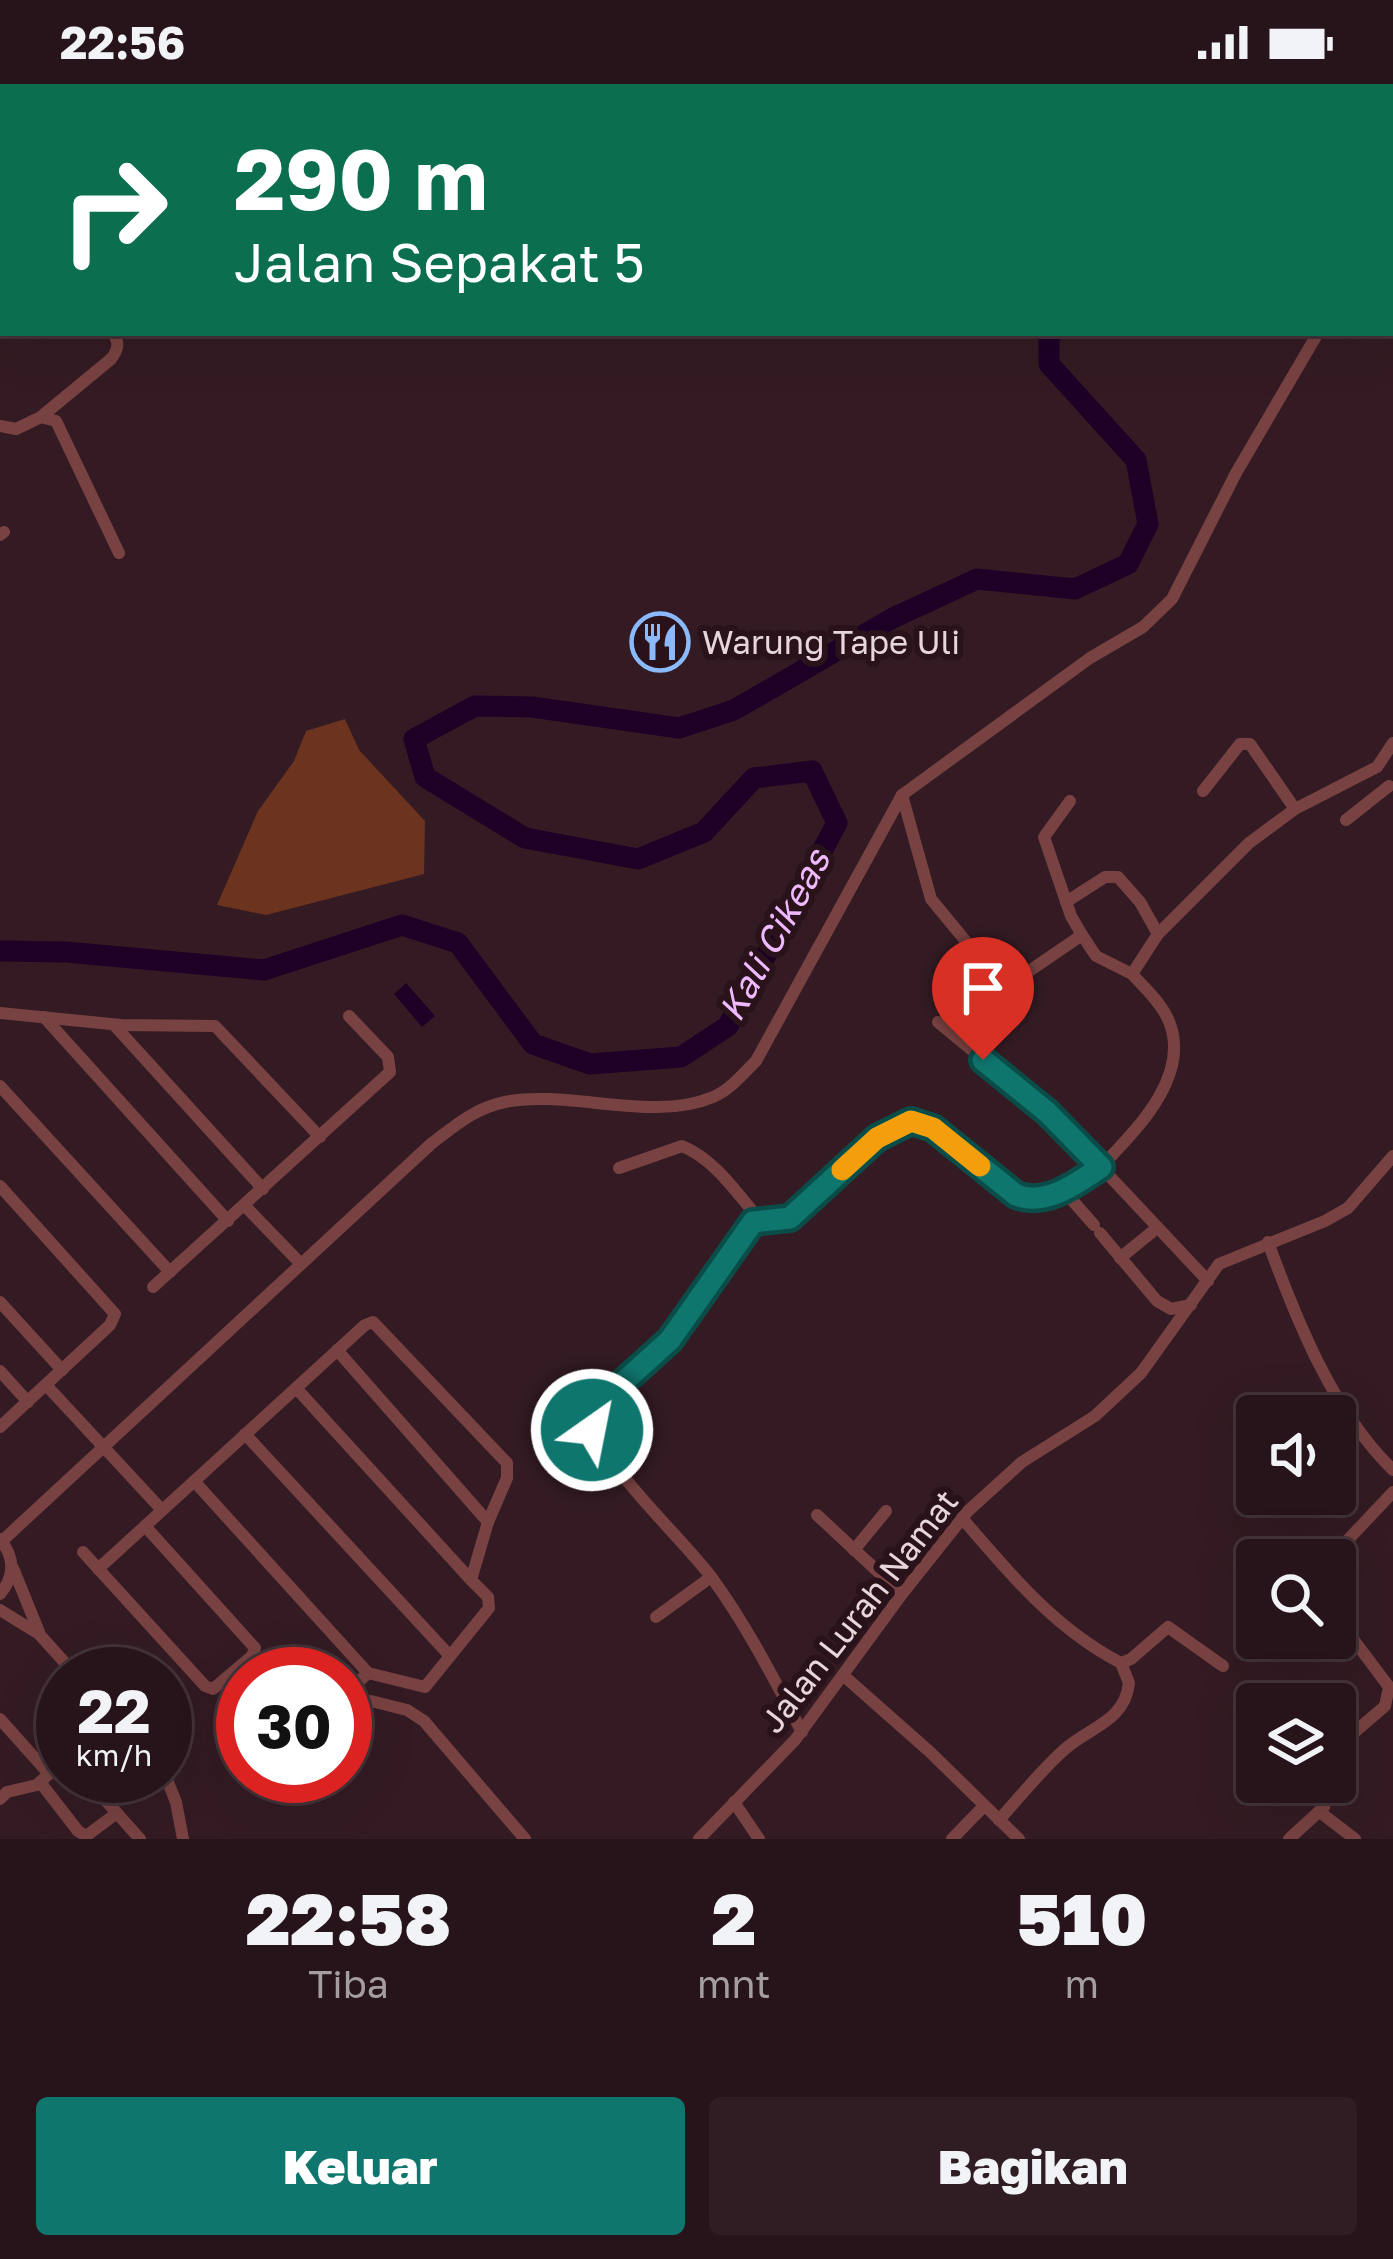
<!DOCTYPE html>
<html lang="id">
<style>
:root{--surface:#27141a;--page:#2f1d23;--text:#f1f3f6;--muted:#a49ea2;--line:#433339;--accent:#0f766e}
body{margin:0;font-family:"Golos Text",sans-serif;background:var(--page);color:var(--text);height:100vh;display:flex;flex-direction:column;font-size:45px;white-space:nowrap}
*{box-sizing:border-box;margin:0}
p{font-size:39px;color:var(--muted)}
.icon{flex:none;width:66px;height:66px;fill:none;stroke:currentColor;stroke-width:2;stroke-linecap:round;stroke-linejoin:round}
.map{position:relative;height:1755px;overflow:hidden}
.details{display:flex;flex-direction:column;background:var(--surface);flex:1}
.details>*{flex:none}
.top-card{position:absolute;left:0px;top:0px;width:1395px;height:252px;box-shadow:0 12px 48px #0002,0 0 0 3px var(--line);background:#0b6e4f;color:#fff;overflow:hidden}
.buttons{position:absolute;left:1236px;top:1311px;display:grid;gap:24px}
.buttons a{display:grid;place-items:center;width:120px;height:120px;border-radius:12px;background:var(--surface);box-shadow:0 12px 48px #0002,0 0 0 3px var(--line);font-size:60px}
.speed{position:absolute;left:36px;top:1563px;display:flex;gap:24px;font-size:60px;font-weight:700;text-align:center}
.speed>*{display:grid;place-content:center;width:156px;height:156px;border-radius:50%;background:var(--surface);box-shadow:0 12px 48px #0002,0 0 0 3px var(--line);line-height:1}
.speed small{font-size:30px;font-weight:400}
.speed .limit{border:18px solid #d22;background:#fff;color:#111}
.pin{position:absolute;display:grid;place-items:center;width:102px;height:102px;color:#fff;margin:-123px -51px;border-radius:50% 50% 50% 0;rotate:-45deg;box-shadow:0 0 12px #0007}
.pin .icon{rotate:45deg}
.me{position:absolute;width:132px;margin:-66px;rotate:33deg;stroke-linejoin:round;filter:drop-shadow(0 0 9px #0008)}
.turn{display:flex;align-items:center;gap:42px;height:252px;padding:0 36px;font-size:54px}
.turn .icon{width:156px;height:156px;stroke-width:2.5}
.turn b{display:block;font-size:84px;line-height:102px}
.eta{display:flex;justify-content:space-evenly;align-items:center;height:204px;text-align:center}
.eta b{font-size:72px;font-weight:800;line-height:84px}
.cta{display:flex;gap:24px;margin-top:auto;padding:24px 36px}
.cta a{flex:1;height:138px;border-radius:12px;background:var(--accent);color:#fff;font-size:48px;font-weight:800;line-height:138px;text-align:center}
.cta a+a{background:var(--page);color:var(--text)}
.status{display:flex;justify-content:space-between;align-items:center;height:84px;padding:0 60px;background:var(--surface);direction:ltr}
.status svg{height:33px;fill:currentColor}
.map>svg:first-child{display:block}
.green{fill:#6c331e}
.water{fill:#1e0027}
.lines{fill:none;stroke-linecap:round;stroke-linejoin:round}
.river{stroke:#1e0027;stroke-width:21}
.minor{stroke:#794242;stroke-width:12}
.route-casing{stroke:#0a4d48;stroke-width:30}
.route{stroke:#0f766e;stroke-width:21}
.slow{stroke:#f59e0b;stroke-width:21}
.labels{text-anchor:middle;stroke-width:12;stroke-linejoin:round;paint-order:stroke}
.poi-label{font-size:33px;fill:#e7d6db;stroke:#29121a;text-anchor:start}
.street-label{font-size:33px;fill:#e7d6db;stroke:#29121a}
.water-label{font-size:36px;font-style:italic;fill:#efb9ff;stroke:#29121a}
</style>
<div class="status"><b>22:56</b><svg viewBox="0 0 49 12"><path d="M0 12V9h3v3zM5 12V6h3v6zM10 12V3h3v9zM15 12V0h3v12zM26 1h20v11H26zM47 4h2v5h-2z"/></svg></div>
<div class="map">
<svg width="1393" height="1755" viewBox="0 0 1393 1755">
<rect width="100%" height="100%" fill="#341b23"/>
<polygon class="green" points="345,635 359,666 425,737 424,790 266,831 217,821 258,727 294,677 306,647"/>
<polygon class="water" points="406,899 435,932 422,943 394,910"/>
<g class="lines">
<g class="river">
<polyline points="1392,12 1393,12"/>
<polyline points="0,867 66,868 264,886 402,841 458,859 533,960 590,980 681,973 728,942 837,739 812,687 754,694 704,748 638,775 525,754 425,693 414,655 475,622 532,623 679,644 734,626 893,534 977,495 1075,505 1128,480 1148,440 1136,376 1049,280 1049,249"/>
</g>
<g class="minor">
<polyline points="144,0 147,3"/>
<polyline points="10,3 14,0"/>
<polyline points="385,3 388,0"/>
<polyline points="1392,177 1393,177"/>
<path d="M42 332 111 275C118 266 120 259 113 249"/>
<polyline points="0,342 16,345 41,333 56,337 119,469"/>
<polyline points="0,451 4,448"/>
<polyline points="1203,707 1240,660 1250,660 1295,725"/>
<polyline points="902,711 931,815 992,889 1004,896 1016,896 1082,851 1096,872 1132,890"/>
<polyline points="1070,717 1044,753 1071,832 1082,851"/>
<polyline points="1346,736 1389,702"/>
<polyline points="1066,818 1105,793 1118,793 1140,818 1158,850"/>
<polyline points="0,929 121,941 215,942 320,1053"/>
<polyline points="44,933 228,1137"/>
<path d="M938 938 1047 1028 1101 1083C1136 1046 1193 991 1168 935 1160 918 1145 904 1132 890L1158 850 1249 759 1295 725 1377 683 1393 659"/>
<polyline points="115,942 263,1105"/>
<polyline points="0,1002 170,1188"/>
<path d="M619 1084 682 1062C716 1076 737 1110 761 1137"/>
<polyline points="0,1102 115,1230 110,1241 0,1343"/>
<polyline points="1064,1107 1094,1141"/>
<polyline points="245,1122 301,1180"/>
<polyline points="1100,1149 1157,1217 1171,1225 1191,1221"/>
<path d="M1268 1158C1296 1235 1333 1328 1393 1386"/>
<polyline points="1120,1174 1152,1148"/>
<polyline points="153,1203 390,988 388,973 349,932"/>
<polyline points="0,1218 62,1286"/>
<polyline points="337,1266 488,1438"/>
<polyline points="0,1287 28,1318"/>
<polyline points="46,1301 162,1426"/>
<polyline points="296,1304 471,1496"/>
<polyline points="245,1350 450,1572"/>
<polyline points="817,1431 902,1510"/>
<path d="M962 1434C1009 1489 1055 1545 1121 1579L1131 1575 1168 1543 1223 1582"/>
<path d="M0 1455C15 1474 15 1492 0 1510"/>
<path d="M2 1457 432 1059C456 1041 475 1024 505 1018 568 1005 652 1039 713 1013 730 1006 743 990 756 977L902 711 1090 574 1143 543 1172 515 1236 389 1318 249"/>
<polyline points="854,1466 886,1427"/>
<polyline points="83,1468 205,1602 213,1605 252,1572 255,1564 145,1442"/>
<polyline points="1329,1476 1393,1408"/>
<polyline points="13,1484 39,1548"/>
<polyline points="98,1485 365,1241 373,1238 507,1379 507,1394 488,1438 471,1496 488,1513 489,1524 425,1603 368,1589 194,1397"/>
<polyline points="0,1526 39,1550 75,1590"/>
<polyline points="1335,1531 1389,1603 1385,1622 1335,1665"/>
<polyline points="656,1533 711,1493"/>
<polyline points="252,1572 272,1590"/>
<polyline points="844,1592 930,1668 1019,1755"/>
<polyline points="345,1610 368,1589"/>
<polyline points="1248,1633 1257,1643"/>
<polyline points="0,1635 49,1690"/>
<polyline points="236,1641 243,1642"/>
<polyline points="345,1641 371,1617 407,1626 424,1637 525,1755"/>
<path d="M802 1648C774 1595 747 1542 712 1494 680 1451 598 1379 588 1330L670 1256 753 1138 790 1134 877 1054 911 1038 933 1044 1027 1115 1064 1107 1101 1083 1208 1197"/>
<polyline points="165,1691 176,1718 183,1755"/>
<polyline points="40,1698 78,1747 86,1752 117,1729"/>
<polyline points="91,1700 140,1755"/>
<polyline points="0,1715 7,1708 37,1701 63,1677"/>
<polyline points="734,1718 759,1755"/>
<polyline points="1321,1729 1355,1755"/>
<path d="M999 1736C1020 1713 1041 1686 1065 1665 1090 1643 1125 1637 1129 1599L1121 1579"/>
<polyline points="699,1755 795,1656 902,1510 968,1427 1022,1378 1095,1332 1141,1289 1219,1180 1325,1137 1348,1124 1393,1072"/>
<polyline points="952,1755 984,1722"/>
<polyline points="1289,1755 1324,1723 1307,1698"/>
</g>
</g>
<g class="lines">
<defs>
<path id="route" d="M592 1346 588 1330 670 1256 753 1138 790 1134 877 1054 911 1037 933 1044 1016 1111C1046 1123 1077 1099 1101 1083L1047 1028 983 976"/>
</defs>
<use href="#route" class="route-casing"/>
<use href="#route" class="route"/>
<polyline class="slow" points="842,1086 877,1054 911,1037 933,1044 980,1082"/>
</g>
<defs>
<symbol id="restaurant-ring" viewBox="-11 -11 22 22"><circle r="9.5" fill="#29121a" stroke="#8abafc" stroke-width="1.5"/><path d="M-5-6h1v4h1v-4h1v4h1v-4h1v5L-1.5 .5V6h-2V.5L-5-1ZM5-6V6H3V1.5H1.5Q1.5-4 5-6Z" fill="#8abafc"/></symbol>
</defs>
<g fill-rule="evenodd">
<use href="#restaurant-ring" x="627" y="525" width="66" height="66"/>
</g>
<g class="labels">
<g class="poi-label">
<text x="702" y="570">Warung Tape Uli</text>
</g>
<g class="street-label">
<text transform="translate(859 1527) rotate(-52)" y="12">Jalan Lurah Namat</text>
</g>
<g class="water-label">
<text transform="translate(774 851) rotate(-61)" y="13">Kali Cikeas</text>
</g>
</g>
</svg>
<div class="buttons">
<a><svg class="icon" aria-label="sound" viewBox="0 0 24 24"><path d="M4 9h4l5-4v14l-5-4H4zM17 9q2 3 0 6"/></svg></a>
<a><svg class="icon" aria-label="search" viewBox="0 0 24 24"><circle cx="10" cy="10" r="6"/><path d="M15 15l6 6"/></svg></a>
<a><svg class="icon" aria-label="layers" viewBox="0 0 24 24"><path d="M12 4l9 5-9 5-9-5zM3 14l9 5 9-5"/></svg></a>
</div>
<div class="speed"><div>22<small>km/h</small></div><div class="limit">30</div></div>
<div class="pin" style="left:983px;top:976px;background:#d93025"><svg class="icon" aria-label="arrive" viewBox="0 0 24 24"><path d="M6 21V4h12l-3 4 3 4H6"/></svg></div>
<svg class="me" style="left:592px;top:1346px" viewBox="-20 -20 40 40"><circle r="17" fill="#0f766e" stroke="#fff" stroke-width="3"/><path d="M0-11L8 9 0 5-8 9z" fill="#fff"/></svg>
<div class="top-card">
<div class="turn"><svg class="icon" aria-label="right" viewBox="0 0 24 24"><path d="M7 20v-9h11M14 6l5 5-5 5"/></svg><div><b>290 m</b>Jalan Sepakat 5</div></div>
</div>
</div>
<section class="details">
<div class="eta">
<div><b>22:58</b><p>Tiba</p></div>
<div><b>2</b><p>mnt</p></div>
<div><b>510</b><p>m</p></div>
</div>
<div class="cta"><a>Keluar</a><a>Bagikan</a></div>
</section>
